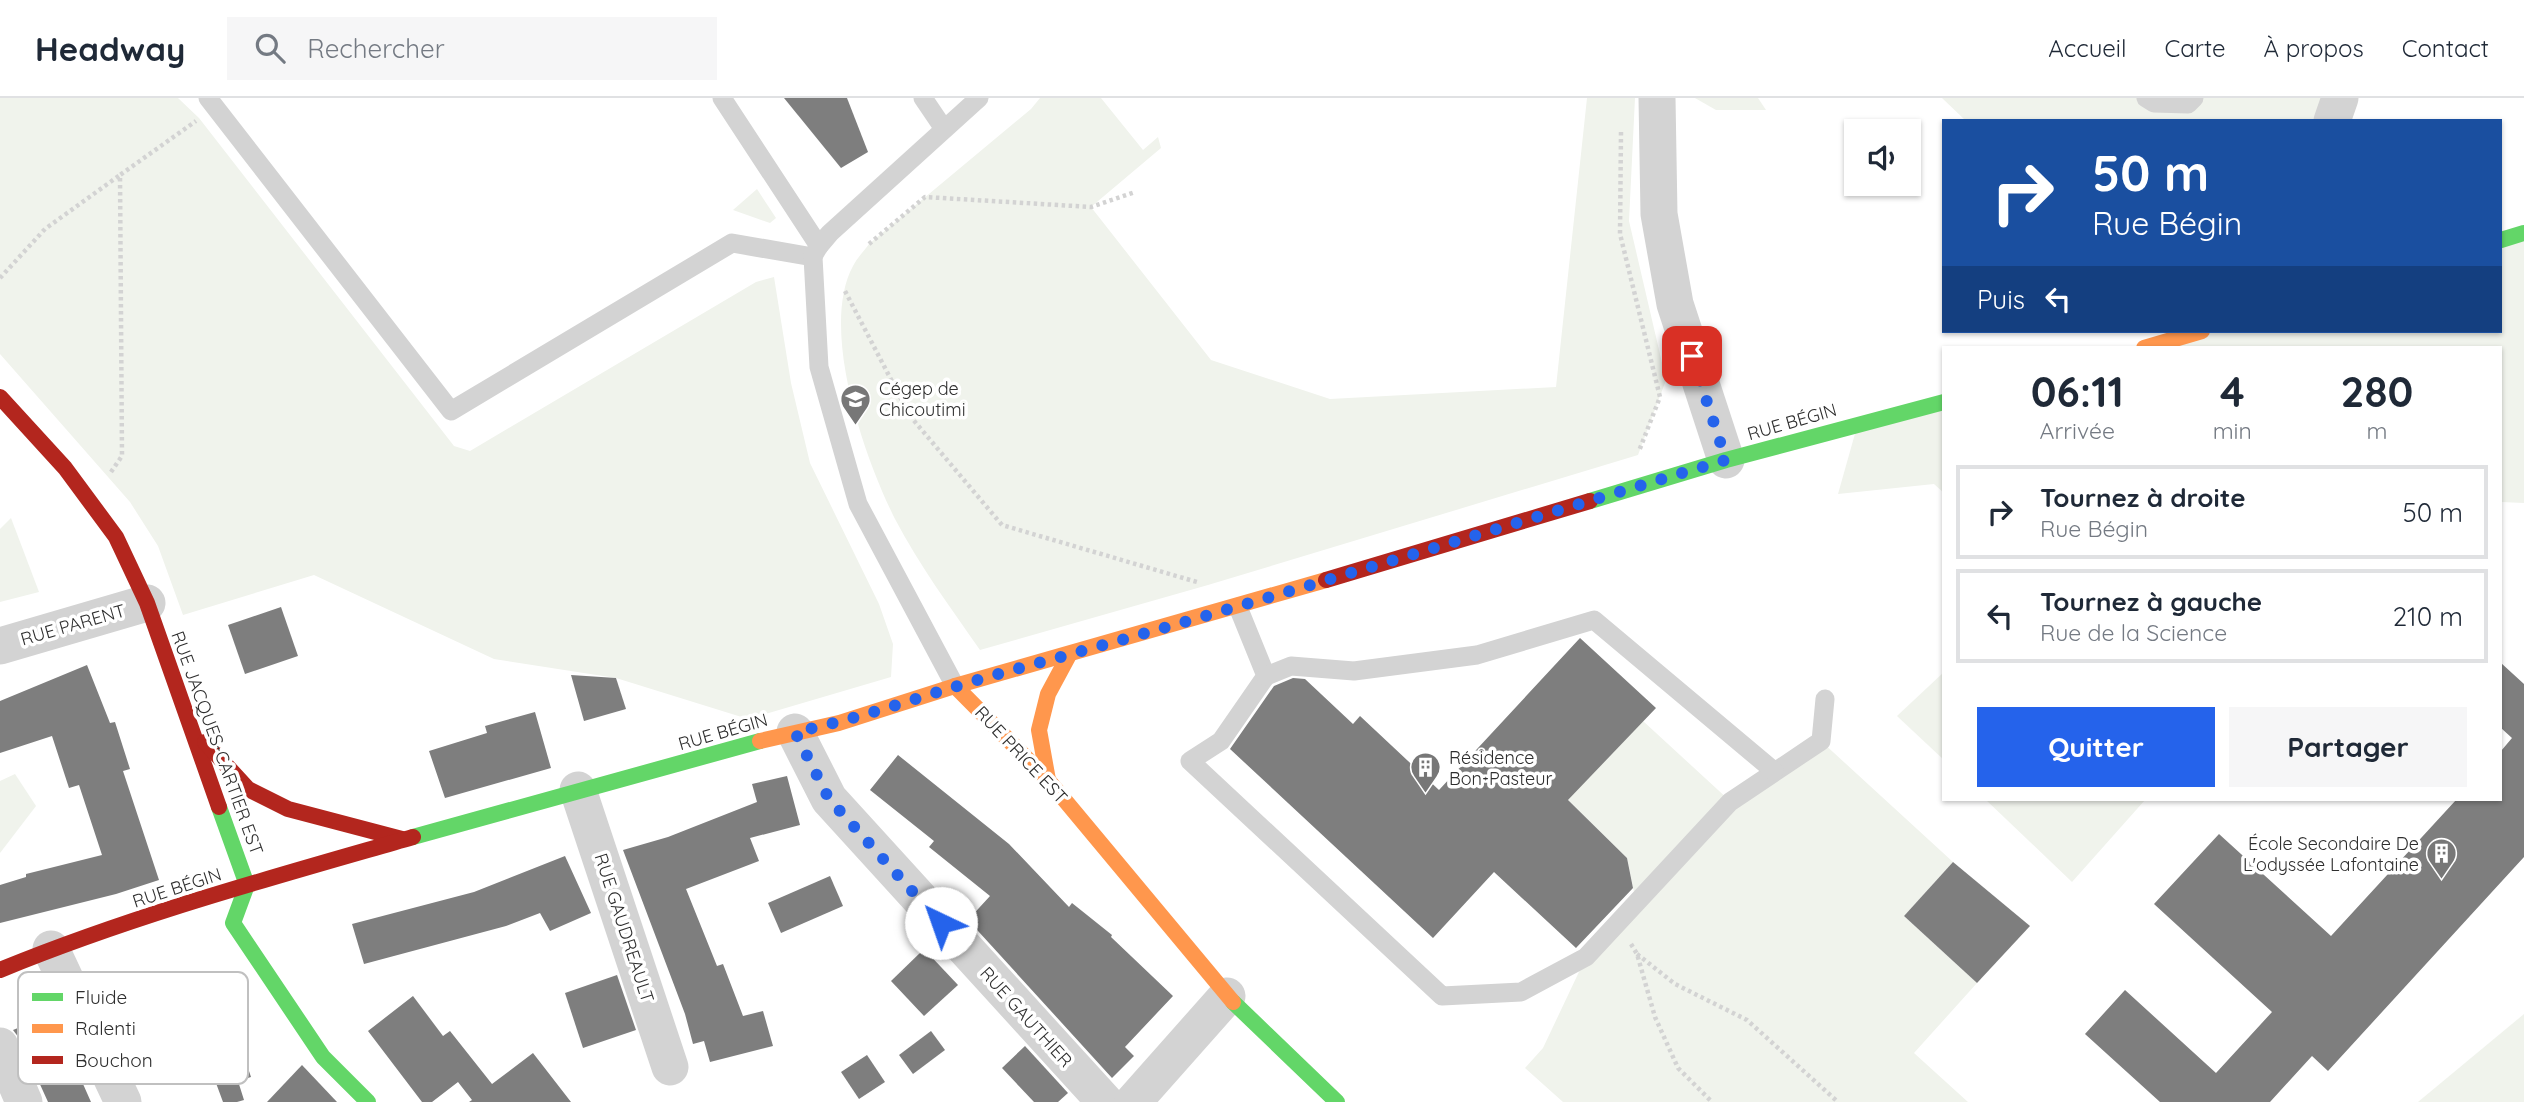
<!DOCTYPE html>
<html lang="fr">
<meta charset="utf-8">
<style>
:root{--surface:#fff;--page:#f6f6f7;--text:#1f2937;--muted:#747a83;--line:#e0e1e3;--accent:#2563eb}
body{margin:0;font-family:Quicksand,sans-serif;background:var(--page);color:var(--text);height:100vh;display:flex;flex-direction:column;font-size:26px;white-space:nowrap}
*{box-sizing:border-box;margin:0}
p{font-size:23px;color:var(--muted)}
.icon{flex:none;width:38px;height:38px;fill:none;stroke:currentColor;stroke-width:2;stroke-linecap:round;stroke-linejoin:round}
.map{position:relative;flex:1;overflow:hidden}
.drawer{position:absolute;left:1942px;top:248px;width:560px;height:455px;display:flex;flex-direction:column;background:var(--surface);border-radius:0px;box-shadow:0 2px 5px #0004}
.drawer>*{flex:none}
.top-card{position:absolute;left:1942px;top:21px;width:560px;height:214px;border-radius:0px;box-shadow:0 2px 5px #0004;background:#1a4fa0;color:#fff;overflow:hidden}
.tools{position:absolute;left:1844px;top:21px;display:grid;gap:14px}
.tools a{display:grid;place-items:center;width:77px;height:77px;border-radius:0px;background:var(--surface);box-shadow:0 2px 5px #0004;font-size:35px}
.pin{position:absolute;display:grid;place-items:center;width:60px;height:60px;color:#fff;margin:-30px;border-radius:14px;box-shadow:0 4px 10px #0006}
.me{position:absolute;width:77px;margin:-38px;rotate:318deg;stroke-linejoin:round;filter:drop-shadow(0 0 5px #0008)}
.turn{display:flex;align-items:center;gap:24px;height:147px;padding:0 35px;font-size:32px}
.turn .icon{width:91px;height:91px;stroke-width:2.5}
.turn b{display:block;font-size:49px;line-height:60px}
.then{display:flex;align-items:center;height:66px;padding:0 35px;background:#0003;gap:14px;font-size:26px}
.eta{display:flex;justify-content:space-evenly;align-items:center;height:119px;text-align:center}
.eta b{font-size:42px;font-weight:700;line-height:49px}
.cta{display:flex;gap:14px;margin-top:auto;padding:14px 35px}
.cta a{flex:1;height:80px;border-radius:0px;background:var(--accent);color:#fff;font-size:28px;font-weight:700;line-height:80px;text-align:center}
.cta a+a{background:var(--page);color:var(--text)}
ul{padding:0;list-style:none}
li{display:flex;align-items:center;gap:21px;height:94px;margin:0 14px 10px;padding:0 21px;border:4px solid var(--line);border-radius:0px}
li div{flex:1}
li b{display:block;font-size:26px}
li em{font-style:normal}
header{display:flex;align-items:center;gap:42px;box-sizing:border-box;height:98px;padding:0 35px;background:var(--surface);border-bottom:2px solid var(--line)}
header strong{font-size:33px}
nav{display:flex;gap:38px;margin-inline-start:auto;font-size:24px}
.search{width:490px;height:63px;background:var(--page);display:flex;align-items:center;gap:18px;box-sizing:border-box;padding:0 24px;border-radius:0px;color:var(--muted);font-size:26px}
.map>svg:first-child{display:block}
.green{fill:#f0f3ec}
.building{fill:#7e7e7e}
.lines{fill:none;stroke-linecap:round;stroke-linejoin:round}
.path{stroke:#d3d3d3;stroke-width:4.5;stroke-dasharray:3.5 3.5;stroke-linecap:butt}
.lane{stroke:#d3d3d3;stroke-width:19}
.street{stroke:#d3d3d3;stroke-width:37}
.fast{stroke:#63d668;stroke-width:16}
.slow{stroke:#ff974d;stroke-width:16}
.jam{stroke:#b3261e;stroke-width:16}
.route{stroke:#2563eb;stroke-width:12;stroke-dasharray:0 21.6}
.labels{text-anchor:middle;stroke-width:7;stroke-linejoin:round;paint-order:stroke}
.poi-label{font-size:18px;fill:#2e2e2e;stroke:#fff;text-anchor:start}
.street-label{font-size:18px;fill:#2e2e2e;stroke:#fff}
.key{fill:#fff;stroke:#c0c0c0;stroke-width:2}
.key-label{font-size:19px;fill:#2e2e2e}
</style>
<header>
<strong>Headway</strong>
<div class="search"><svg class="icon" aria-label="search" viewBox="0 0 24 24"><circle cx="10" cy="10" r="6"/><path d="M15 15l6 6"/></svg>Rechercher</div>
<nav><a>Accueil</a><a>Carte</a><a>À propos</a><a>Contact</a></nav>
</header>
<div class="map">
<svg width="2524" height="1004" viewBox="0 0 2524 1004">
<rect width="100%" height="100%" fill="#fff"/>
<g class="green">
<polygon points="0,0 178,0 199,20 454,348 470,353 756,184 774,179 791,285 810,365 879,506 893,546 891,579 748,621 616,580 494,561 314,477 183,517 158,448 130,404 0,256"/>
<path d="M1040 0H1101L1143 52 1158 39 1161 50 1091 109 1211 262 1330 301 1556 289 1587 0H1635L1629 123 1666 282 1638 357 1208 487 980 552C950 509 919 467 895 421 865 361 819 231 853 168 857 160 864 153 869 146L1031 11Z"/>
<polygon points="1695,0 1758,0 1766,12 1716,12"/>
<polygon points="1942,0 2340,0 2332,23 1966,23"/>
<polygon points="757,91 776,120 770,125 733,112"/>
<polygon points="2524,135 2524,405 2501,404 2501,250 2144,250 2202,233 2501,233 2501,142"/>
<polygon points="1944,304 1944,395 1934,386 1838,396 1858,325"/>
<polygon points="11,420 39,494 0,504 0,431"/>
<polygon points="1944,574 1944,662 1897,618"/>
<polygon points="1643,623 1730,703 1821,643 1953,764 1904,818 1977,885 1914,955 1968,1004 1563,1004 1525,970 1543,950 1586,859 1636,804 1627,760 1568,702"/>
<polygon points="15,676 36,708 0,755 0,683"/>
<polygon points="1986,702 2145,702 2072,784"/>
<polygon points="2524,916 2524,1004 2418,1004"/>
</g>
<g class="building">
<polygon points="784,0 847,0 868,54 841,70"/>
<polygon points="281,509 298,558 245,576 228,527"/>
<polygon points="1580,540 1656,610 1568,702 1627,760 1633,790 1576,850 1494,774 1433,840 1230,651 1274,588 1293,580 1305,581 1353,626 1360,618 1439,692"/>
<polygon points="2501,565 2524,586 2524,759 2328,973 2312,958 2270,1004 2160,1004 2085,936 2125,892 2216,975 2272,914 2154,806 2219,736 2331,838 2456,702 2501,702 2501,653 2512,640 2501,630"/>
<polygon points="87,567 110,625 115,624 130,671 123,673 159,782 116,796 0,825 0,787 26,779 26,776 102,757 79,687 69,690 52,638 0,655 0,603"/>
<polygon points="571,577 616,580 626,611 584,623"/>
<polygon points="535,614 551,670 445,700 429,653 487,635 485,628"/>
<polygon points="898,657 1009,746 1069,809 1072,805 1112,837 1111,839 1173,898 1125,949 1134,958 1112,980 968,822 990,798 929,749 934,743 870,692"/>
<polygon points="787,678 800,727 750,740 759,763 686,791 717,868 723,866 743,918 763,913 773,948 710,964 704,943 693,946 685,916 623,752 668,739 757,704 752,686"/>
<polygon points="565,758 591,815 550,833 540,815 506,828 364,866 352,826 474,794"/>
<polygon points="1953,764 2030,828 1977,885 1904,818"/>
<polygon points="830,778 843,808 781,835 768,805"/>
<polygon points="924,851 958,887 924,918 891,883"/>
<polygon points="617,877 636,932 583,950 565,895"/>
<polygon points="413,898 443,938 450,933 492,986 533,955 571,1004 469,1004 472,1002 458,984 432,1004 422,1004 368,933"/>
<polygon points="52,916 91,1004 48,1004 19,940 13,932"/>
<polygon points="218,917 230,957 242,952 251,979 238,983 244,1002 237,1004 223,1004 206,958 197,961 186,928"/>
<polygon points="931,933 945,952 913,976 899,957"/>
<polygon points="1025,948 1068,995 1058,1004 1034,1004 1002,970"/>
<polygon points="867,957 885,984 859,1001 841,974"/>
<polygon points="302,967 337,1004 267,1004"/>
</g>
<g class="lines">
<g class="path">
<polyline points="1621,34 1620,136 1660,299 1639,353"/>
<polyline points="869,146 925,99 1091,109 1135,94"/>
<polyline points="0,180 45,131 120,77"/>
<polyline points="845,193 910,318 1002,427 1197,484"/>
<polyline points="111,374 122,358 120,77 196,23"/>
<polyline points="1631,846 1637,856 1655,919 1678,970 1712,1004"/>
<polyline points="1637,856 1675,886 1747,922 1838,1004"/>
</g>
<g class="lane">
<polyline points="208,0 451,313 732,145 813,159"/>
<polyline points="722,0 819,148 813,158"/>
<polyline points="923,0 944,31"/>
<polyline points="2146,0 2154,5 2188,6 2194,0"/>
<polyline points="819,148 830,135 979,0"/>
<polyline points="813,159 819,269 858,406 955,588"/>
<polyline points="1238,509 1266,578 1221,643 1190,663 1442,898 1521,894 1586,859 1730,704 1821,643 1825,601"/>
<polyline points="1266,578 1291,568 1354,573 1477,557 1594,522 1774,673"/>
</g>
<g class="street">
<polyline points="1657,0 1659,116 1675,206 1726,362"/>
<polyline points="2332,23 2340,0"/>
<polyline points="0,548 147,505"/>
<polyline points="795,634 829,701 1105,1004"/>
<polyline points="578,692 670,969"/>
<polyline points="51,851 123,1004"/>
<polyline points="0,948 24,1004"/>
<polyline points="1133,1004 1227,898"/>
</g>
<g class="fast">
<polyline points="2501,142 2524,135"/>
<polyline points="1590,403 1726,362 1944,304"/>
<polyline points="219,709 247,787 233,825 323,959 368,1004"/>
<polyline points="413,739 760,643"/>
<polyline points="1233,904 1337,1004"/>
</g>
<g class="slow">
<polyline points="2144,250 2202,233"/>
<polyline points="955,588 1048,682 1233,904"/>
<polyline points="760,643 839,625 955,588 1326,482"/>
<polyline points="1048,682 1039,632 1048,596 1069,557"/>
</g>
<g class="jam">
<polyline points="0,299 65,370 116,439 147,505 219,709"/>
<polyline points="1326,482 1590,403"/>
<polyline points="205,644 248,691 288,711 402,741"/>
<path d="M0 872C134 817 274 779 413 739"/>
</g>
</g>
<g class="lines">
<path class="route" d="M941 825 829 701 795 634C868 619 938 592 1009 573 1250 508 1487 433 1726 362L1692 258"/>
</g>
<defs>
<symbol id="university-pin" viewBox="-11 -11 22 30"><path d="M0 17L-7.5 6A9.5 9.5 0 1 1 7.5 6Z" fill="#777" stroke="#fff"/><path d="M0-5L7-2L0 1L-7-2ZM-4 1L0 2.5L4 1V4Q0 6-4 4Z" fill="#fff"/></symbol>
<symbol id="building-pin" viewBox="-11 -11 22 30"><path d="M0 17L-7.5 6A9.5 9.5 0 1 1 7.5 6Z" fill="#777" stroke="#fff"/><path d="M-4-6H4V6H1V3H-1V6H-4ZM-2.5-4.3h1.7v1.8h-1.7ZM.8-4.3h1.7v1.8H.8ZM-2.5-1h1.7V.8h-1.7ZM.8-1h1.7V.8H.8Z" fill="#fff"/></symbol>
</defs>
<g fill-rule="evenodd">
<use href="#university-pin" x="838" y="284" width="35" height="47"/>
<use href="#building-pin" x="1408" y="652" width="35" height="47"/>
<use href="#building-pin" x="2424" y="738" width="35" height="47"/>
</g>
<g class="labels">
<g class="poi-label">
<text x="879" y="297">Cégep de<tspan x="879" dy="21">Chicoutimi</tspan></text>
<text x="1449" y="666">Résidence<tspan x="1449" dy="21">Bon-Pasteur</tspan></text>
<text x="2419" y="752" text-anchor="end">École Secondaire De<tspan x="2419" dy="21">L'odyssée Lafontaine</tspan></text>
</g>
<g class="street-label">
<text transform="translate(1792 324) rotate(-16)" y="6">RUE BÉGIN</text>
<text transform="translate(73 527) rotate(-16)" y="6">RUE PARENT</text>
<text transform="translate(723 634) rotate(-16)" y="6">RUE BÉGIN</text>
<text transform="translate(217 645) rotate(70)" y="6">RUE JACQUES-CARTIER EST</text>
<text transform="translate(1021 657) rotate(47)" y="6">RUE PRICE EST</text>
<text transform="translate(177 790) rotate(-18)" y="6">RUE BÉGIN</text>
<text transform="translate(624 830) rotate(72)" y="6">RUE GAUDREAULT</text>
<text transform="translate(1026 919) rotate(48)" y="6">RUE GAUTHIER</text>
</g>
</g>
<rect x="18" y="874" width="230" height="112" rx="10" class="key"/>
<rect x="32" y="895" width="31" height="8" fill="#63d668"/>
<rect x="32" y="926" width="31" height="9" fill="#ff974d"/>
<rect x="32" y="958" width="31" height="8" fill="#b3261e"/>
<g class="key-label">
<text x="75" y="906">Fluide</text>
<text x="75" y="937">Ralenti</text>
<text x="75" y="969">Bouchon</text>
</g>
</svg>
<div class="tools">
<a><svg class="icon" aria-label="sound" viewBox="0 0 24 24"><path d="M4 9h4l5-4v14l-5-4H4zM17 9q2 3 0 6"/></svg></a>
</div>
<div class="pin" style="left:1692px;top:258px;background:#d93025"><svg class="icon" aria-label="arrive" viewBox="0 0 24 24"><path d="M6 21V4h12l-3 4 3 4H6"/></svg></div>
<svg class="me" style="left:941px;top:825px" viewBox="-20 -20 40 40"><circle r="19" fill="#fff"/><path d="M0-13L10 11 0 6-10 11z" fill="#2563eb"/></svg>
<div class="top-card">
<div class="turn"><svg class="icon" aria-label="right" viewBox="0 0 24 24"><path d="M7 20v-9h11M14 6l5 5-5 5"/></svg><div><b>50 m</b>Rue Bégin</div></div>
<div class="then">Puis<svg class="icon" aria-label="left" viewBox="0 0 24 24"><path d="M17 20v-9H6M10 6l-5 5 5 5"/></svg></div>
</div>
<section class="drawer">
<div class="eta">
<div><b>06:11</b><p>Arrivée</p></div>
<div><b>4</b><p>min</p></div>
<div><b>280</b><p>m</p></div>
</div>
<ul>
<li><svg class="icon" aria-label="right" viewBox="0 0 24 24"><path d="M7 20v-9h11M14 6l5 5-5 5"/></svg><div><b>Tournez à droite</b><p>Rue Bégin</p></div><em>50 m</em></li>
<li><svg class="icon" aria-label="left" viewBox="0 0 24 24"><path d="M17 20v-9H6M10 6l-5 5 5 5"/></svg><div><b>Tournez à gauche</b><p>Rue de la Science</p></div><em>210 m</em></li>
</ul>
<div class="cta"><a>Quitter</a><a>Partager</a></div>
</section>
</div>
